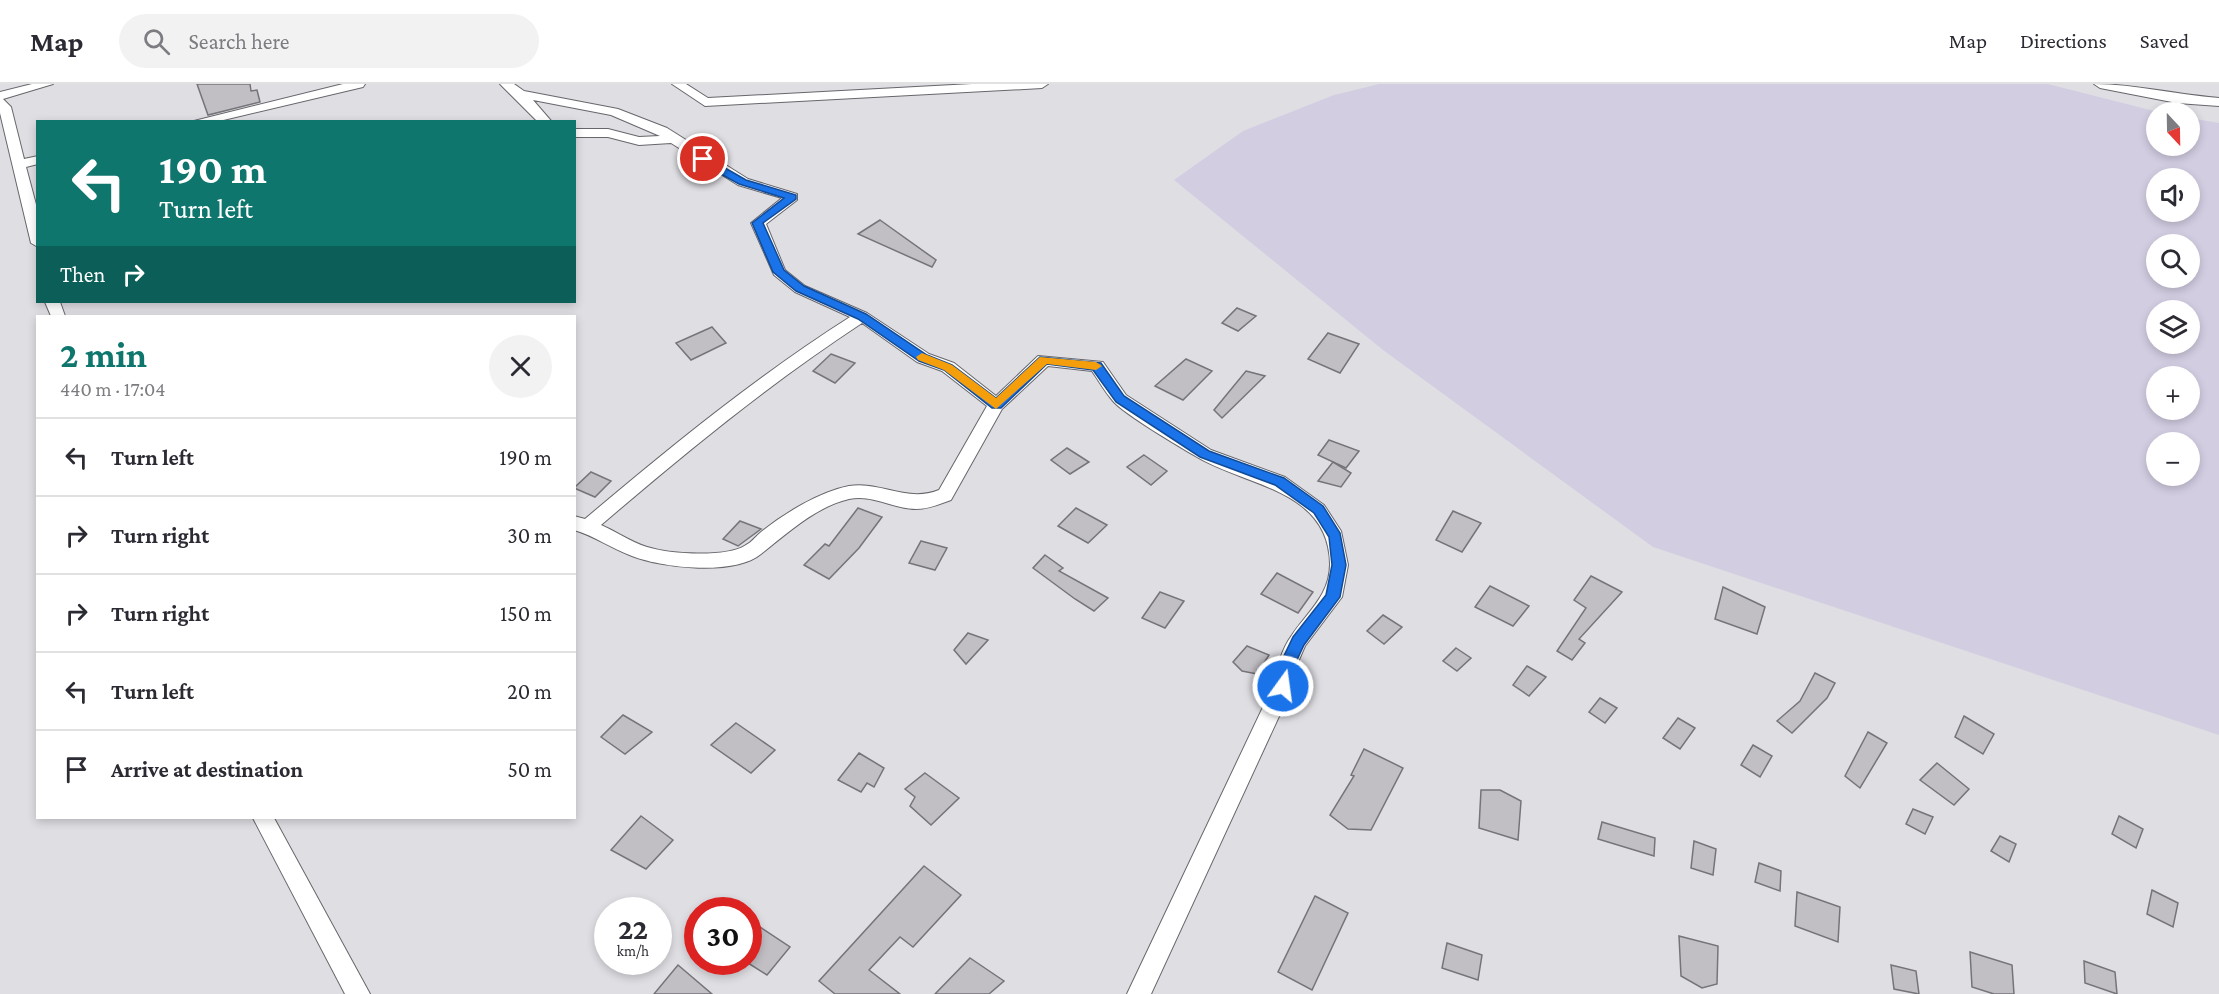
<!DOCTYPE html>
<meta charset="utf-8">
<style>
:root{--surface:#fff;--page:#f2f2f3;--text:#2b2b33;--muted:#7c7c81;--line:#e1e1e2;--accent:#0f766e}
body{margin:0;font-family:"Crimson Pro",serif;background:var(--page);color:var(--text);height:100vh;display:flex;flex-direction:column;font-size:22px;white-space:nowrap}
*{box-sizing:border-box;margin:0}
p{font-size:20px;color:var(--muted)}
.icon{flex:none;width:33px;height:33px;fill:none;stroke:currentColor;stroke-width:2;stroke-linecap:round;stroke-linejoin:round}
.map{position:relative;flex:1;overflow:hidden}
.sheet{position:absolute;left:36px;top:231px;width:540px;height:504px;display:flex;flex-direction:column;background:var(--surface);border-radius:0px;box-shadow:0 3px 9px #0003}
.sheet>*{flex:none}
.hud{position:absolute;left:36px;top:36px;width:540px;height:183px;border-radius:0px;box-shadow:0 3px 9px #0003;background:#0f766e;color:#fff;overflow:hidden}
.needle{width:39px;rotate:158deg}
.tools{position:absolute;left:2146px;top:18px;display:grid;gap:12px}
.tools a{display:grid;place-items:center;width:54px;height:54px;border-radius:50%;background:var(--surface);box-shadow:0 3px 9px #0003;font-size:30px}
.speed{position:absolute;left:594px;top:813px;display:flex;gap:12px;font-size:30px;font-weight:700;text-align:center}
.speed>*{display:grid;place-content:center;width:78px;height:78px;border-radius:50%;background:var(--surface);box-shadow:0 3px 9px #0003;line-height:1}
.speed small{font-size:15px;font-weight:400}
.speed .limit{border:9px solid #d22;background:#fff;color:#111}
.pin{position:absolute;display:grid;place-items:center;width:51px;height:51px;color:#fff;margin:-26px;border:3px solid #fff;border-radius:50%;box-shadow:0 2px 6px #0007}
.me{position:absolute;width:66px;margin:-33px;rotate:14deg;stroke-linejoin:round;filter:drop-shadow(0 0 4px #0008)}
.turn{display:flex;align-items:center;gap:21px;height:126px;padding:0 24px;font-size:27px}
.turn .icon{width:78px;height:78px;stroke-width:2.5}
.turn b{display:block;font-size:42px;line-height:51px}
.then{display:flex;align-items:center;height:57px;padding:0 24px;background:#0003;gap:12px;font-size:22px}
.round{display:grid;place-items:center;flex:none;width:63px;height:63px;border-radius:32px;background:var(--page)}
.summary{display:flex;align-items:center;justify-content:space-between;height:102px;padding:0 24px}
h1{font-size:36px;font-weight:700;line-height:45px;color:var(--accent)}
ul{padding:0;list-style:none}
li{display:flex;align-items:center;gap:18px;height:78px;padding:0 24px;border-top:2px solid var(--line)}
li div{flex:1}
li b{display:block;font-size:22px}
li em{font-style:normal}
header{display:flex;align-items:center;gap:36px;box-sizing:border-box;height:84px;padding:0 30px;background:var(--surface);border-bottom:2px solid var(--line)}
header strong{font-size:28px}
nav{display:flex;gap:33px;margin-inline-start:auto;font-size:21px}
.search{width:420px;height:54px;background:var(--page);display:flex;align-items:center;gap:15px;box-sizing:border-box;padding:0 21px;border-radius:33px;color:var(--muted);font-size:22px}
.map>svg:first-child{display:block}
.green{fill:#d3cde2;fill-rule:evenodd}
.building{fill:#c1bfc4;stroke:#757479;stroke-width:1.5}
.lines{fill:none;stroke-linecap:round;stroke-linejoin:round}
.street-casing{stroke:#67666b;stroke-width:2}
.street{fill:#fff;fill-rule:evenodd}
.route{fill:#1a73e8;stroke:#114b97;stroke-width:1.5}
.slow{fill:#f59e0b}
</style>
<header>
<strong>Map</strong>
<div class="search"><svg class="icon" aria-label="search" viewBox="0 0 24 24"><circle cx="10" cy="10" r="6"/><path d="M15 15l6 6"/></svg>Search here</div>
<nav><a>Map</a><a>Directions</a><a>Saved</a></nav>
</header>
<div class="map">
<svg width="2219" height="910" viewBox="0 0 2219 910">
<rect width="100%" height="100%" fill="#dfdee3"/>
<path class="green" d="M1379 0H2048L2158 28 2157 62H2190V34L2219 39V651L1653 463 1383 266 1174 96 1243 47 1334 11ZM2190 94V128H2157V94ZM2190 160V194H2157V160ZM2157 226H2190V260H2157ZM2190 292V326H2157V292ZM2190 358V392H2157V358Z"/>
<g class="building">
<polygon points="197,0 250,0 251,7 257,6 260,18 208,31"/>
<polygon points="880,136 936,176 932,183 858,150"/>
<polygon points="1237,224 1256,232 1238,247 1222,239"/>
<polygon points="712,243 726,259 691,276 676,259"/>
<polygon points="1328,249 1359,260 1340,289 1308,275"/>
<polygon points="831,270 855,279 835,299 813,287"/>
<polygon points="1186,275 1212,287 1183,316 1155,302"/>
<polygon points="1246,287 1265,292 1222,334 1214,326"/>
<polygon points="1329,356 1359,367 1346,384 1318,371"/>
<polygon points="1067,364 1089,378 1070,390 1051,376"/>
<polygon points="1144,371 1167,387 1151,401 1127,383"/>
<polygon points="1333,378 1351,389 1341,403 1318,397"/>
<polygon points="591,388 611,397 595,413 574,404"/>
<polygon points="858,424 882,433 859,464 829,495 804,481 825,460 829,462"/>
<polygon points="1076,424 1107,441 1088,459 1058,442"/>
<polygon points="1453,427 1481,439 1462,468 1436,456"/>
<polygon points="740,437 761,445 738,462 723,455"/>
<polygon points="921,457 947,464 935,486 909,479"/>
<polygon points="1045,471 1063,484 1059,487 1108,514 1094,527 1075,515 1033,484"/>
<polygon points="1277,489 1313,508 1298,529 1261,510"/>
<polygon points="1591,492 1622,508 1579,555 1585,559 1572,576 1557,567 1586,524 1574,516"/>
<polygon points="1490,502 1529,522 1513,542 1475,523"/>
<polygon points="1723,503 1765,523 1757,550 1715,535"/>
<polygon points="1160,508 1184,517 1165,544 1142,534"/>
<polygon points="1383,531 1402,543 1384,560 1367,547"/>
<polygon points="968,549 988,556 966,580 954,566"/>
<polygon points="1247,562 1269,571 1257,590 1242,587 1233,578"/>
<polygon points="1456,564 1471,574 1457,587 1443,577"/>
<polygon points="1527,582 1546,593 1529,612 1513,601"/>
<polygon points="1815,589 1835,599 1827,614 1792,649 1777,637 1800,617"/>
<polygon points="1600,614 1617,624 1605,639 1589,628"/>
<polygon points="623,631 652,648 625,670 601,653"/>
<polygon points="1964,632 1994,650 1983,670 1955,653"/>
<polygon points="1678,634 1695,644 1680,665 1663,654"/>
<polygon points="736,639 775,666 751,689 711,661"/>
<polygon points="1868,648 1887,659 1860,704 1845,692"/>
<polygon points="1753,661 1772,672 1760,693 1741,681"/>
<polygon points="1364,665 1403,684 1371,746 1348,745 1330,731 1354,692 1351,691"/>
<polygon points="859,669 884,684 874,703 867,699 861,708 838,696"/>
<polygon points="1937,679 1969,705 1954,721 1920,696"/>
<polygon points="925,689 959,714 931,741 910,722 915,713 905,705"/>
<polygon points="1481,706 1500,706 1521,717 1518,756 1479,744"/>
<polygon points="1913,725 1933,733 1925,750 1906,740"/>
<polygon points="641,732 673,756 646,785 611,766"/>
<polygon points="2119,732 2143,745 2136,764 2112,750"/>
<polygon points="1602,738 1655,754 1654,772 1598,755"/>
<polygon points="2000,752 2016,760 2009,778 1991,767"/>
<polygon points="1694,757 1716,765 1713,791 1691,784"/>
<polygon points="1759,779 1781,787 1780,807 1755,798"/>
<polygon points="924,782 961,811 913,863 900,853 869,886 900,910 835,910 819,897"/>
<polygon points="2152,806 2178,819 2173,843 2147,830"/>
<polygon points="1797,808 1840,823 1838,858 1795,842"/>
<polygon points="1315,812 1348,829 1312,906 1278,888"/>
<polygon points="748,835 790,863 767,891 748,879"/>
<polygon points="1679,852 1718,862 1717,900 1702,904 1681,892"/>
<polygon points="1447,859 1482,871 1478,896 1442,884"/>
<polygon points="1970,868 2012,881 2014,910 1994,910 1972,903"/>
<polygon points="970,874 1004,897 989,910 935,910"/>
<polygon points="2084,877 2115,888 2117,910 2085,899"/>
<polygon points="678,881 712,910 654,910"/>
<polygon points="1891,881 1916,887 1919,910 1894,905"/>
</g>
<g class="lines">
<defs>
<g id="street">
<polygon points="32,0 53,0 3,15 11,23 24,75 38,72 38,80 26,83 38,128 38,163 31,159 0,29 0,8"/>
<polygon points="343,0 365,0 363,3 215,38 190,38"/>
<path d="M500 0H514L524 7 618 25 667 44 748 95 797 110V116L766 140 785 186 805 202 867 229 929 270 954 279 996 312 1038 272 1103 278 1126 311 1211 366 1285 393 1324 421 1341 447 1348 481 1342 513 1305 562 1298 578 1293 602 1151 910H1127L1273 602C1277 584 1281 566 1292 551 1308 527 1330 511 1330 480 1329 405 1245 402 1197 373 1180 363 1124 330 1113 317 1105 308 1099 297 1092 287L1048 282 1002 325 951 416C940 420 929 425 916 425 893 425 873 410 849 415 817 422 786 450 761 470 734 492 663 484 632 472 612 465 595 452 574 446V432L585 435C670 363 756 293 850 233L795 208 774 191 751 139 782 114 738 101 671 59 639 61 608 53H574V45H608L639 53 660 52 611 31 533 16 552 38H538ZM862 239 917 278 942 287 987 322 939 406C907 419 881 397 849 402 819 408 783 430 760 449 755 453 752 458 746 461 727 474 669 470 647 463 631 458 617 448 601 441 685 369 769 300 862 239Z"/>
<polygon points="672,0 686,0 708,14 972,0 1048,0 1042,4 705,22"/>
<path d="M2094 0C2136 0 2177 11 2219 14V22L2177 19 2100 4Z"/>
<polygon points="45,218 60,218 65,232 51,232"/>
<polygon points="253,734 274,734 370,910 345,910"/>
</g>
</defs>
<use href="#street" class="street-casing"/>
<use href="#street" class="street"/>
</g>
<polygon class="route" points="699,73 706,73 746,96 796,111 796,115 763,139 784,186 804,202 866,230 927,271 952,281 996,314 1040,273 1101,279 1124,312 1209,367 1284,394 1323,422 1340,449 1346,481 1340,513 1304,561 1296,578 1289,606 1278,606 1276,602 1281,578 1293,553 1326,511 1332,481 1329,453 1314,429 1275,401 1200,373 1116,318 1093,286 1047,280 1001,324 992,324 944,286 919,277 858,235 796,207 773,188 752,139 784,114 739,100 699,78"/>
<polygon class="slow" points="922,269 952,281 996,314 1040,273 1096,278 1102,282 1096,286 1047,280 996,325 944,286 918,276 916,273"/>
</svg>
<div class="tools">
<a><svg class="needle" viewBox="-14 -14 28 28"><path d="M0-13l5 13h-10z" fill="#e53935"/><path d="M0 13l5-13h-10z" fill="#7c7c81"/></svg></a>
<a><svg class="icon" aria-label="sound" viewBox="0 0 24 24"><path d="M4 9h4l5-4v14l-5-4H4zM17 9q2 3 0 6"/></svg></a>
<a><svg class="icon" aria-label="search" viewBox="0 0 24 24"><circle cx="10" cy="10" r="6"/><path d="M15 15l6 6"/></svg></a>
<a><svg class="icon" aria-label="layers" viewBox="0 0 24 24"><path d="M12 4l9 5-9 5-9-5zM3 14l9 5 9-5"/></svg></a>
<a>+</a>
<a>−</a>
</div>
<div class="speed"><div>22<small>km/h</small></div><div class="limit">30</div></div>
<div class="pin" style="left:703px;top:75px;background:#d93025"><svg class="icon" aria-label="arrive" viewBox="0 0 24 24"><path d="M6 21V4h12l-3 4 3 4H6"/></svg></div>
<svg class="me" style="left:1283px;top:602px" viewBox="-20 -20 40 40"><circle r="17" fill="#1a73e8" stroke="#fff" stroke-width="3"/><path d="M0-11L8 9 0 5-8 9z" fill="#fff"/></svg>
<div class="hud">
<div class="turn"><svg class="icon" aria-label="left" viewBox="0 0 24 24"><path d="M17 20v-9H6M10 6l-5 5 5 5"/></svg><div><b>190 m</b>Turn left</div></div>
<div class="then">Then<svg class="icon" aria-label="right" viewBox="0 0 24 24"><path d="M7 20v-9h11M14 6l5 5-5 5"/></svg></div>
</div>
<section class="sheet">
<div class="summary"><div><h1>2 min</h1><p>440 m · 17:04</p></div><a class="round"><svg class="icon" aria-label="close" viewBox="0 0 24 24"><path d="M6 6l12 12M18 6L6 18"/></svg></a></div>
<ul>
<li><svg class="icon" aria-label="left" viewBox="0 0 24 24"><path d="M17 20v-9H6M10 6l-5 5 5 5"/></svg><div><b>Turn left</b></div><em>190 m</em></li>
<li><svg class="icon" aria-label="right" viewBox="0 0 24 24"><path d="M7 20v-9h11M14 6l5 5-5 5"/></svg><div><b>Turn right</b></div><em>30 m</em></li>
<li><svg class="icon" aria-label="right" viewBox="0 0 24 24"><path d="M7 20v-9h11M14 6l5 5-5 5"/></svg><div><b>Turn right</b></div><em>150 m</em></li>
<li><svg class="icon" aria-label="left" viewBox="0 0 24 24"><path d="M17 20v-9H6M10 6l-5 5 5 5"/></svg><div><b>Turn left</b></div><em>20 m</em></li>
<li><svg class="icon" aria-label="arrive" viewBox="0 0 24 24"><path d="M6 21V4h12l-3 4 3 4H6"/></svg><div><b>Arrive at destination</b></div><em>50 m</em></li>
</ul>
</section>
</div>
